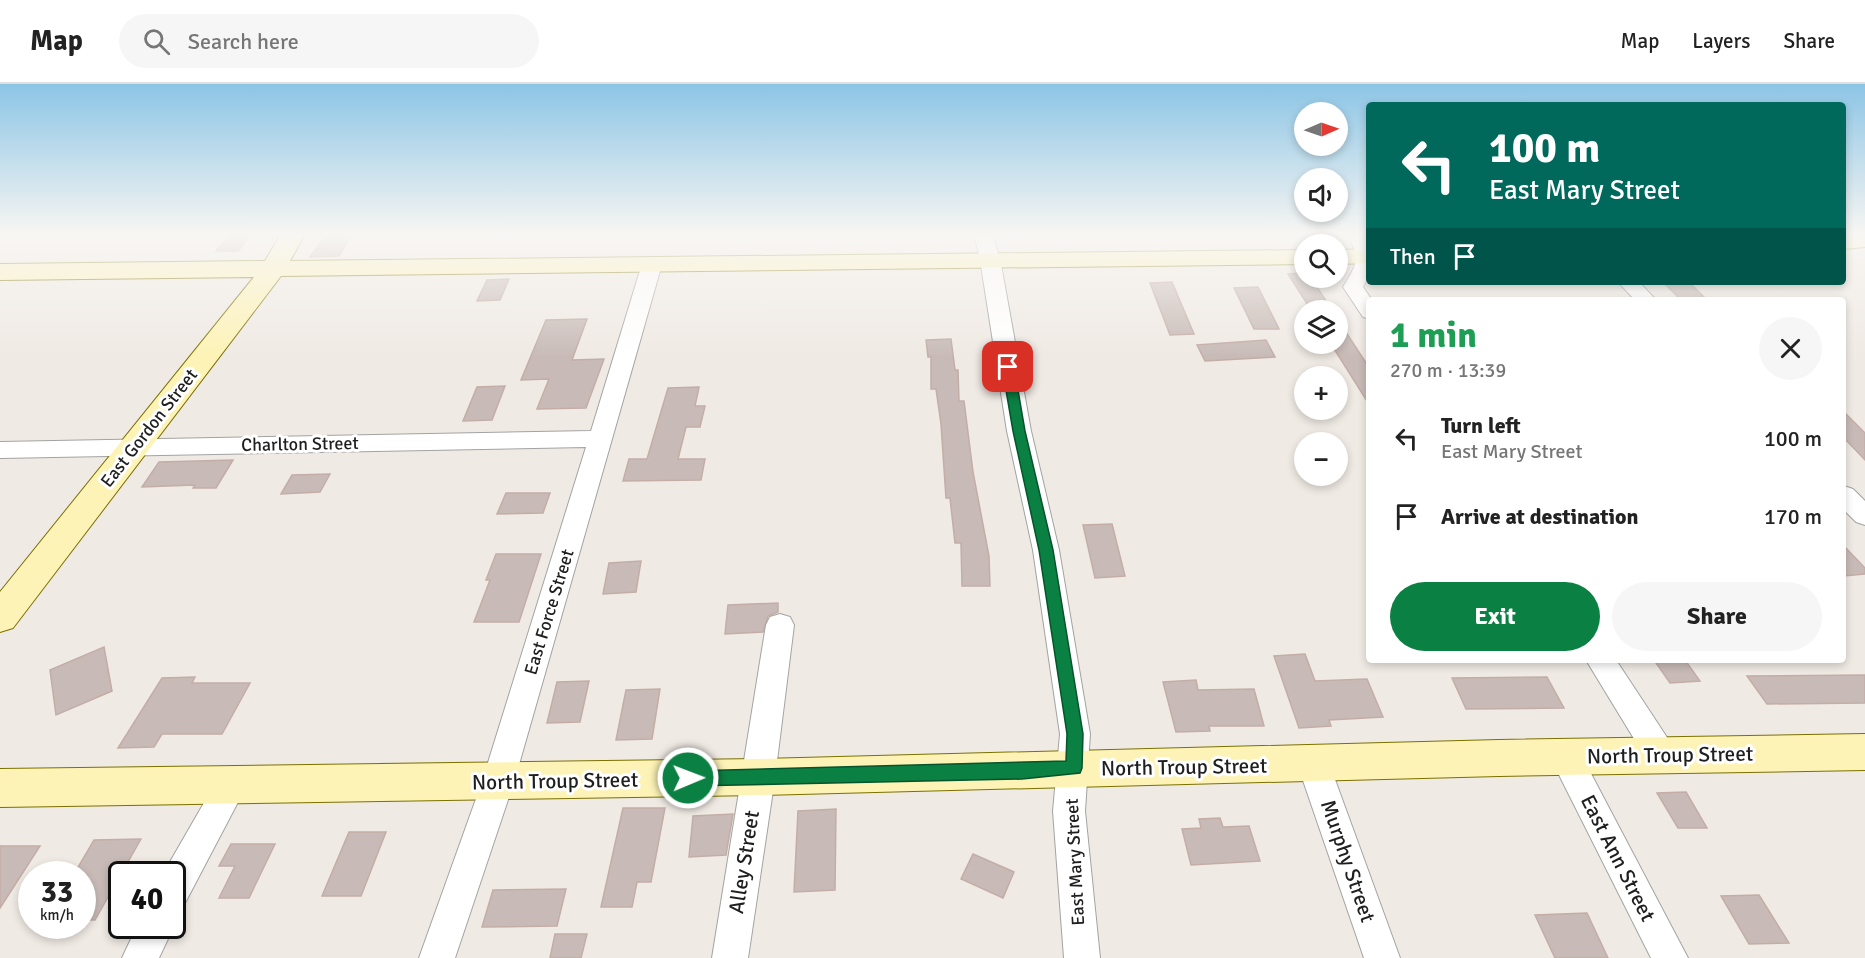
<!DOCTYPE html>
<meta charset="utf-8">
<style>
:root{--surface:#fff;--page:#f6f6f6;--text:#222;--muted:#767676;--line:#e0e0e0;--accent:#0b8043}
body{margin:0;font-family:Signika,sans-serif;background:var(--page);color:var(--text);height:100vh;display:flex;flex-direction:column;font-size:22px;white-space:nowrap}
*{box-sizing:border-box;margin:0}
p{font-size:20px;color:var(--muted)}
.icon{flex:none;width:33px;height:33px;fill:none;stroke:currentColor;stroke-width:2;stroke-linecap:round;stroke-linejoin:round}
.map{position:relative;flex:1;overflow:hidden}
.sheet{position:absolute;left:1366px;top:213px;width:480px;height:366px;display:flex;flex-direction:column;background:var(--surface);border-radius:6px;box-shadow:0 3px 9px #0003}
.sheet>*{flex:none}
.guide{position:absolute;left:1366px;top:18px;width:480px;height:183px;border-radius:6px;box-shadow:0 3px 9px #0003;background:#00695c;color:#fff;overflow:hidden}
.needle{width:39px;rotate:88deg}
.controls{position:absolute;left:1294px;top:18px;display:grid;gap:12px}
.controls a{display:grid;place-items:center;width:54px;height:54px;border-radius:50%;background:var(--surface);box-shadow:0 3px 9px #0003;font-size:30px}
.speed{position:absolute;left:18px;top:777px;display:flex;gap:12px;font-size:30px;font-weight:700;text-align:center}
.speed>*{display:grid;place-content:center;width:78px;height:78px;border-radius:50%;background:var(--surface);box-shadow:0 3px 9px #0003;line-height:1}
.speed small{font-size:15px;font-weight:400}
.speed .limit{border:3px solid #111;border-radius:9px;background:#fff;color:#111}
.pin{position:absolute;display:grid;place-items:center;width:51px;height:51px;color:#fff;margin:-26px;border-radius:12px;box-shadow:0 3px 9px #0006}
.me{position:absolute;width:66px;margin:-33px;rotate:89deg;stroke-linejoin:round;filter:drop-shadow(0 0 4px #0008)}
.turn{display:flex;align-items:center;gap:21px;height:126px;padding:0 24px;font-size:27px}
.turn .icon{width:78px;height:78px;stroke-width:2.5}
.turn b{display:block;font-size:42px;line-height:51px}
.then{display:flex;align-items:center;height:57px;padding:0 24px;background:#0003;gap:12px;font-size:22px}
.round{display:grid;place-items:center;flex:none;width:63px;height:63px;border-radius:32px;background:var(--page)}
.summary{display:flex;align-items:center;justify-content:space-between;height:102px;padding:0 24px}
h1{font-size:36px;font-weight:700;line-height:45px;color:#1e9e55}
.cta{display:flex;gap:12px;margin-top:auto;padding:12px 24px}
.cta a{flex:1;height:69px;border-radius:36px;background:var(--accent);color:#fff;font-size:24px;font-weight:700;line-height:69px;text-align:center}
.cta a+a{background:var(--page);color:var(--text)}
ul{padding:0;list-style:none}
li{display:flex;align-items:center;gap:18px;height:78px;padding:0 24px}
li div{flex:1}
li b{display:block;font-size:22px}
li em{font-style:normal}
header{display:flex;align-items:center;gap:36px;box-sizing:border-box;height:84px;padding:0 30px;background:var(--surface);border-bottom:2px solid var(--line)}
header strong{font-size:28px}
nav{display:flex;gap:33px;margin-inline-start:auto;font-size:21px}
.search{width:420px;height:54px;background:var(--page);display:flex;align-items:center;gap:15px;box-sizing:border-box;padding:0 21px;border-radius:33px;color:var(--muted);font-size:22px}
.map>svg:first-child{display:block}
.building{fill:#c8bbb7;stroke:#c3ada6;stroke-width:1.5}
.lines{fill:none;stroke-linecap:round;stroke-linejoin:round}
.street-casing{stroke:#a3a3a3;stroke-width:2}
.secondary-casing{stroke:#7b7100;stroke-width:2}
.street{fill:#fff;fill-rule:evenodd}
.secondary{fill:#fdf3b6;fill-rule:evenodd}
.route{fill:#0b8043;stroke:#07532c;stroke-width:1.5}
.labels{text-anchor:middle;stroke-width:6;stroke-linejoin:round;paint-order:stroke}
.street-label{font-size:18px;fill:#1f1f1f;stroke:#fff}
.near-street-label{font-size:21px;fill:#1f1f1f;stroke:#fff}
</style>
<header>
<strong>Map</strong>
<div class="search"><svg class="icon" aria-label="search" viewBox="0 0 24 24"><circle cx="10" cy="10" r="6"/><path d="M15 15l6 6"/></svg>Search here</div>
<nav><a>Map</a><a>Layers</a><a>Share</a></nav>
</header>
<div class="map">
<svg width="1865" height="874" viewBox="0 0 1865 874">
<rect width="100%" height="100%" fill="#f0eae4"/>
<g class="building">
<polygon points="231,150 252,150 238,167 216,167"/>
<polygon points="327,150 352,150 339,172 310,173"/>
<polygon points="1305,189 1305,194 1311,194 1332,226 1311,226 1288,190"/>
<polygon points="509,195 500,216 477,217 487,196"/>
<polygon points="1172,198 1194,250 1170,251 1150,199"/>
<polygon points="1663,198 1689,198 1707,216 1681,216"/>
<polygon points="1258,203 1279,245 1254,245 1234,204"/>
<polygon points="587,235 572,276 604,275 586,324 537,325 549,295 521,296 546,236"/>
<polygon points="1338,236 1370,285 1370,322 1331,260 1338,260"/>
<polygon points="951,255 955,286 958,286 959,317 964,317 973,388 989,472 990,502 962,502 961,459 955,459 950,414 946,414 941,340 936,305 931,305 931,273 928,273 926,256"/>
<polygon points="1266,256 1275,273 1205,277 1197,261"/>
<polygon points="505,302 492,336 463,337 477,303"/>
<polygon points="699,303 695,322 705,322 700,343 686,343 678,375 705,375 701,396 623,397 629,375 647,375 668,304"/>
<polygon points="1844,328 1865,349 1865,376 1844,354"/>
<polygon points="233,376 216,404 193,404 195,401 142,403 159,378"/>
<polygon points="330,390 320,408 281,410 292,391"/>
<polygon points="506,409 550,409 543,429 497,430"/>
<polygon points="1112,440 1125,492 1095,494 1083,441"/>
<polygon points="1844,462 1865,484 1865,490 1844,492"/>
<polygon points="496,470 541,470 519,538 474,538 490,496 486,496"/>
<polygon points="641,477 636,508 603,510 609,479"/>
<polygon points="778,519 778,528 768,532 763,548 725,550 728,521"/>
<polygon points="104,563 112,607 56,631 50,586"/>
<polygon points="1305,570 1315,597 1367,595 1383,633 1329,636 1331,642 1299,644 1274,572"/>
<polygon points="1654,576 1685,576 1700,597 1670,599"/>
<polygon points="1865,591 1865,619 1767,620 1747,592"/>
<polygon points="195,593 192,599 250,599 222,650 162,650 154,663 118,664 162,594"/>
<polygon points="1547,593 1564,624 1466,625 1452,594"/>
<polygon points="1196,596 1198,606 1254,605 1264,642 1209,642 1210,647 1176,648 1163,598"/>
<polygon points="589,597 580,638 547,639 557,598"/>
<polygon points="660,605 652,655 616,656 626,606"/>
<polygon points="1686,708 1707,744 1678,744 1657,709"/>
<polygon points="623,724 665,724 651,798 637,798 632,823 601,823"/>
<polygon points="836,725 835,806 794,808 798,727"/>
<polygon points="733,730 726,771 689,773 693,732"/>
<polygon points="1220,734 1223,743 1249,742 1260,777 1191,781 1182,745 1201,744 1199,735"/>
<polygon points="349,748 386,748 361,812 322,812"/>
<polygon points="141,755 95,836 82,836 82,790 74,790 94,756"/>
<polygon points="231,760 275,760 249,814 219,814 235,782 219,782"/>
<polygon points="0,762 40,762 0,824"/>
<polygon points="973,770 1014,788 1003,814 961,795"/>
<polygon points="566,805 557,842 482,843 493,806"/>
<polygon points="1759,811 1789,859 1749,860 1721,812"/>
<polygon points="1587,829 1608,874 1555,874 1535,831"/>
<polygon points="555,850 587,850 581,874 550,874"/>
</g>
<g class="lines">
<defs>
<g id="street">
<polygon points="974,150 992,150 1000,175 1031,347 1059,466 1090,650 1085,727 1100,874 1064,874 1053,727 1060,650 1033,466 1007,347 980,175"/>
<path d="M1346 150H1365C1375 163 1371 190 1363 203L1372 216H1370V235L1363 233 1343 203C1357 180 1362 173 1346 150Z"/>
<polygon points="652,174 659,176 662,180 514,698 455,874 419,874 482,698 586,363 0,374 0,358 591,347 642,180 645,176"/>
<polygon points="1618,198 1639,198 1656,216 1635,216"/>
<polygon points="1844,402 1853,405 1865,417 1865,441 1856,438 1844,426"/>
<polygon points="780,530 790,533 794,541 775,693 748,874 712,874 766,541 770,533"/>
<polygon points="1586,576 1616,576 1672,661 1677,671 1672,681 1661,685 1650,681"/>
<polygon points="1566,659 1577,663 1688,874 1651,874 1550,673 1555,663"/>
<polygon points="1313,665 1324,669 1329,679 1400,874 1364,874 1297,679 1302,669"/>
<polygon points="231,687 242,691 247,701 184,821 172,826 172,790 163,790 220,691"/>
<polygon points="172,839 174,842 159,874 122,874 137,842 172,842"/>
</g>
<g id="secondary">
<polygon points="281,150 305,150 290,177 1305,166 1305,180 281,192 13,544 0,548 0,508 254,193 0,196 0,180 265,177"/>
<polygon points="1865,150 1865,163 1844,165 1844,151"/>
<polygon points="1370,165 1370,179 1338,180 1338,166"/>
<polygon points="1865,650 1865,686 1499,692 759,711 0,723 0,685 759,675 1499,656"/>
</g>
</defs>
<use href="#street" class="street-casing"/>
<use href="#secondary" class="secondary-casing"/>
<use href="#street" class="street"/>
<use href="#secondary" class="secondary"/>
</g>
<linearGradient id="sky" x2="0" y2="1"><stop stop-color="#8cc5e5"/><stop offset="0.55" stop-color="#f8f6f3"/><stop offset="1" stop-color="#f8f6f3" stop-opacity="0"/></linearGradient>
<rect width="1865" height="273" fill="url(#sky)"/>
<polygon class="route" points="1008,279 1014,283 1025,347 1053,466 1083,650 1082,684 1080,689 1022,695 688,702 682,700 680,694 682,689 688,687 1066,677 1067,650 1039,466 1013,347 1002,283"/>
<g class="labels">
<g class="street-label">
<text transform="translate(149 344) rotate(-52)" y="6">East Gordon Street</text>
<text transform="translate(300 360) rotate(-1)" y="6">Charlton Street</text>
<text transform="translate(549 528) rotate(-73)" y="6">East Force Street</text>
<text transform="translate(1075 778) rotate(-93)" y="6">East Mary Street</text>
</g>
<g class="near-street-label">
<text transform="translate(1670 671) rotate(-1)" y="7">North Troup Street</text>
<text transform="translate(1184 683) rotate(-1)" y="7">North Troup Street</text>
<text transform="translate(555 697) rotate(-1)" y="7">North Troup Street</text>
<text transform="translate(1618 774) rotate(63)" y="7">East Ann Street</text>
<text transform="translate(1348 777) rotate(71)" y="7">Murphy Street</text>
<text transform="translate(744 778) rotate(-81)" y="7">Alley Street</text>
</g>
</g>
</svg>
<div class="controls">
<a><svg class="needle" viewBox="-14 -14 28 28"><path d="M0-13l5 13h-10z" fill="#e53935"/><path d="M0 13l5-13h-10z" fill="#767676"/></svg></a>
<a><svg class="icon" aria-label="sound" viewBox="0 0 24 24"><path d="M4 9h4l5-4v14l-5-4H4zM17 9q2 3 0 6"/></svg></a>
<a><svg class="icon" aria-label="search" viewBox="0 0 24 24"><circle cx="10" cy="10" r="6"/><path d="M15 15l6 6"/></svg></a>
<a><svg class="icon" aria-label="layers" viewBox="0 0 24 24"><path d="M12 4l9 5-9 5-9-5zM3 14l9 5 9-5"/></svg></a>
<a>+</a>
<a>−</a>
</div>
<div class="speed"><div>33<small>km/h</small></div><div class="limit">40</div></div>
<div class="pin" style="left:1008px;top:283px;background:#d93025"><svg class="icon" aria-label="arrive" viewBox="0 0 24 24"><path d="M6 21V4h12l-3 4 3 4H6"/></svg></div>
<svg class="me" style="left:688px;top:694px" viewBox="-20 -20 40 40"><circle r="17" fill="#0b8043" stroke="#fff" stroke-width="3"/><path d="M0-11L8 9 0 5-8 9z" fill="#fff"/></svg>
<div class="guide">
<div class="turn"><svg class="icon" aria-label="left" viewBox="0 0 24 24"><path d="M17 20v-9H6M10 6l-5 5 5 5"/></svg><div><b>100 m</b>East Mary Street</div></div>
<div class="then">Then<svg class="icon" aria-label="arrive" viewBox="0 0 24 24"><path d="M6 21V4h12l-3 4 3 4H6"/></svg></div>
</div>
<section class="sheet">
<div class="summary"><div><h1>1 min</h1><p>270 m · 13:39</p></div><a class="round"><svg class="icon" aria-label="close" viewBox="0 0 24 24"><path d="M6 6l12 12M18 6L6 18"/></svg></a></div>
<ul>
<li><svg class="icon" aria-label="left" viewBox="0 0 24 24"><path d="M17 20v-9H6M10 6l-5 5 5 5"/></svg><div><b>Turn left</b><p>East Mary Street</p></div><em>100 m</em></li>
<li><svg class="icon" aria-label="arrive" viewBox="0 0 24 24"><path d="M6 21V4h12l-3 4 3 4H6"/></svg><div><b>Arrive at destination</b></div><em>170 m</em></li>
</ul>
<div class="cta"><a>Exit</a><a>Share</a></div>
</section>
</div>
